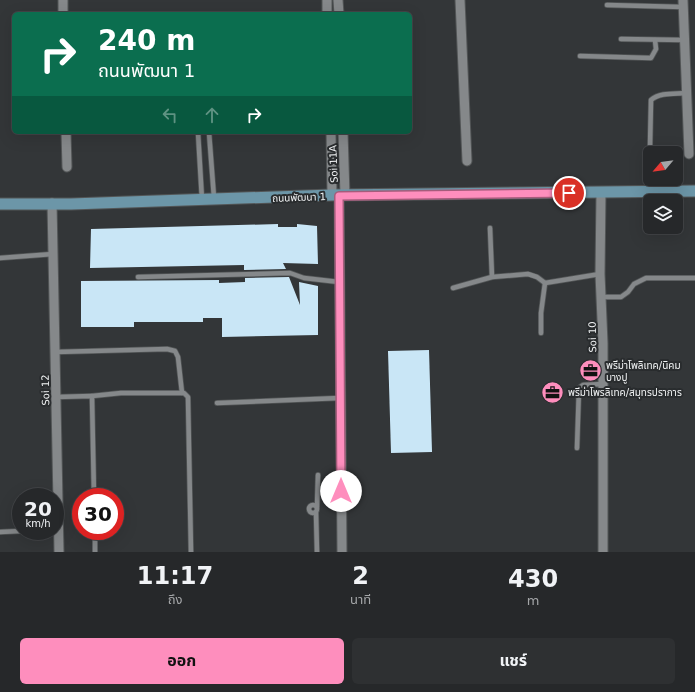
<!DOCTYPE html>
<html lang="th">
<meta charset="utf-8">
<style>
:root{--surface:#26282a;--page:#2e3032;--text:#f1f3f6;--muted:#a4a6a8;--line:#424447;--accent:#fe8ebd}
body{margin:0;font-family:"DejaVu Sans","Noto Sans Thai",sans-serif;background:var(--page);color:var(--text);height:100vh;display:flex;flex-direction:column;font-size:15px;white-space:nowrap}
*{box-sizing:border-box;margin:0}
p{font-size:13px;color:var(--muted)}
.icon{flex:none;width:22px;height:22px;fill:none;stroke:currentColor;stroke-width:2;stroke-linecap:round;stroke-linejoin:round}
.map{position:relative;height:552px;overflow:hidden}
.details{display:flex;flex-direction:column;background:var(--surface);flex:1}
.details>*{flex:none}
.hud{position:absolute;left:12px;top:12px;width:400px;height:122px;border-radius:6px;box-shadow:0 4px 16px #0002,0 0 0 1px var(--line);background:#0b6e4f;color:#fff;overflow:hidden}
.needle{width:26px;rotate:241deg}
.buttons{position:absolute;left:643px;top:146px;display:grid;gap:8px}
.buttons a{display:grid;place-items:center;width:40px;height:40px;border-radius:6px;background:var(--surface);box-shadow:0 4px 16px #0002,0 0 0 1px var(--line);font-size:20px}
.speed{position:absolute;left:12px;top:488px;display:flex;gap:8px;font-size:20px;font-weight:700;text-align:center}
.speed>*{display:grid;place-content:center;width:52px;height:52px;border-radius:50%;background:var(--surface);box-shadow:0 4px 16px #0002,0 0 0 1px var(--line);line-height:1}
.speed small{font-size:10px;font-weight:400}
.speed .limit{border:6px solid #d22;background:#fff;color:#111}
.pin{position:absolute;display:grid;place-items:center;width:34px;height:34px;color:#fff;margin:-17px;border:2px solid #fff;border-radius:50%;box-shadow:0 1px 4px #0007}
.me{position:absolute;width:44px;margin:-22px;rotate:0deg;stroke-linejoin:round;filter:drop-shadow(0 0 3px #0008)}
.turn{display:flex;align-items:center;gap:14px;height:84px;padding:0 20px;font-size:18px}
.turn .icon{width:52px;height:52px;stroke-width:2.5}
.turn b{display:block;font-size:28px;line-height:34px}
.lanes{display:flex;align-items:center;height:38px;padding:0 20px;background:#0003;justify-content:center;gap:20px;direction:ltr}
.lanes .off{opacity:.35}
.eta{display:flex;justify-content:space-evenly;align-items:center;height:68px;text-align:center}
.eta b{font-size:24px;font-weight:700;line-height:28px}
.button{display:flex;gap:8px;margin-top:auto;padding:8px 20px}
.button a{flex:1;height:46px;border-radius:6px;background:var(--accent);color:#111;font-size:16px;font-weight:700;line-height:46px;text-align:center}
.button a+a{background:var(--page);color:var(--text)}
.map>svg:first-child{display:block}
.building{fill:#c9e6f6}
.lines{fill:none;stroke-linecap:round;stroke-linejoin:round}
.service-casing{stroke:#535657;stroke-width:6}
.minor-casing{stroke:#535657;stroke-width:11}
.secondary-casing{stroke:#535657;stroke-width:13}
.service{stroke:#85888a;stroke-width:4.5}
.minor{stroke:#85888a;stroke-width:9}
.secondary{stroke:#6c96a8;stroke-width:11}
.route-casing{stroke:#a55c7b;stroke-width:10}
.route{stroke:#fe8ebd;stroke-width:7}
.labels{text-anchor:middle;stroke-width:4;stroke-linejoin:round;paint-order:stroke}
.street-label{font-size:10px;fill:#f2f4f5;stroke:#292c2e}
.poi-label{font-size:10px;fill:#f2f4f5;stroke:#292c2e;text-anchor:start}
</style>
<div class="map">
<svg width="695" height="552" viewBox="0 0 695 552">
<rect width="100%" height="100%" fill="#333638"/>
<g class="building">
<polygon points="278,224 278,227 297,227 297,224 317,226 318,264 283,263 286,269 244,270 244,265 90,268 91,229"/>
<polygon points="289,277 300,305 299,282 318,286 318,335 222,337 222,318 203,318 203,322 134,322 134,327 81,327 81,281 219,280 219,283 245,282 245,278"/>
<polygon points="429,350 432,452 391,453 388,351"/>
</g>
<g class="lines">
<defs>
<g id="service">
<polyline points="607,5 683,7"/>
<polyline points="621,39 684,40"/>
<polyline points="580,56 651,58 656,49 655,40"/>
<polyline points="198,132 202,200"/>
<polyline points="209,132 214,198"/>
<path d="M650 147 651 100C660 92 675 94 686 93"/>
<polyline points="490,228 492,277"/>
<polyline points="0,258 53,254"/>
<polyline points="138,277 290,273 304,278 339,282"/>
<polyline points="453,288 492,277 528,274 537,277 545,283"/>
<polyline points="601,297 621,297 628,292 634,284 646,278 695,278"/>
<polyline points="541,333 541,313 545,283 600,274"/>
<polyline points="55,352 167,349 175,351 178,357 182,393"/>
<polyline points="92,396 121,393 184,393 188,397 191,552"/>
<polyline points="56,397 92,396 94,497"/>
<polyline points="217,403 340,398"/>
<polyline points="577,448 579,388 583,385 603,384"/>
<circle cx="313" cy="509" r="4"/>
<polyline points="317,507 318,475"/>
<polyline points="316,512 317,552"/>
<polyline points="95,531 95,552"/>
<polyline points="0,532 21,531"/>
</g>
<g id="minor">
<polyline points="63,0 63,14"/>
<polyline points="327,0 327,14"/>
<polyline points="338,0 339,14"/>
<polyline points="460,0 467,161"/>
<polyline points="683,0 689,154"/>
<polyline points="66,132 67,167"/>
<polyline points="331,132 332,195"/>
<polyline points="343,132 345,195"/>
<polyline points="601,193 600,274 603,343 603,552"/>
<polyline points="339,195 342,552"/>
<polyline points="52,203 59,552"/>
</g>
<polyline id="secondary" points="0,204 71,204 332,195 695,191"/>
</defs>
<use href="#service" class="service-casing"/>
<use href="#minor" class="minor-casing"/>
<use href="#secondary" class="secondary-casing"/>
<use href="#service" class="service"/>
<use href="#minor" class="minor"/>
<use href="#secondary" class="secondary"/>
</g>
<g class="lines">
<defs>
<polyline id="route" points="341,491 339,196 569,193"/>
</defs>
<use href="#route" class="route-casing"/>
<use href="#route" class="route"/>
</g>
<defs>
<symbol id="office-disc" viewBox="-11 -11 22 22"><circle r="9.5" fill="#fe8ebd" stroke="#292c2e"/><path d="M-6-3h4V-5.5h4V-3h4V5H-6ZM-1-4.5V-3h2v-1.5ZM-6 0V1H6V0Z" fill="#111"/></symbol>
</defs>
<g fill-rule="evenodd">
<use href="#office-disc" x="578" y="358" width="25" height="25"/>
<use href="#office-disc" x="540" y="380" width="25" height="25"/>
</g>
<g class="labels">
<g class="street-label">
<text transform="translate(333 164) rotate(-92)" y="4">Soi 11A</text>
<text transform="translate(299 197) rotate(-2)" y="4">ถนนพัฒนา 1</text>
<text transform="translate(592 337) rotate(-91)" y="4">Soi 10</text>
<text transform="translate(45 390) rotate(-91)" y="4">Soi 12</text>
</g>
<g class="poi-label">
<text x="606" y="369">พรีม่าโพลิเทค/นิคม<tspan x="606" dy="12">บางปู</tspan></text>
<text x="568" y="396">พรีม่าโพรลิเทค/สมุทรปราการ</text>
</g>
</g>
</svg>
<div class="buttons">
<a><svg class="needle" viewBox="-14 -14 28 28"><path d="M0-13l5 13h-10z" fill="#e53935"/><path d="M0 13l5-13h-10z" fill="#a4a6a8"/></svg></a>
<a><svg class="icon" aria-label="layers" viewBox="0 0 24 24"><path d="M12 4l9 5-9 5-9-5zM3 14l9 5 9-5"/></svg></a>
</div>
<div class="speed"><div>20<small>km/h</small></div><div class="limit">30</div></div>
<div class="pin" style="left:569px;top:193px;background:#d93025"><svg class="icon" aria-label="arrive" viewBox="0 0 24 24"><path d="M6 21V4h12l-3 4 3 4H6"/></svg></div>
<svg class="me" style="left:341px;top:491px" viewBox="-20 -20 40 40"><circle r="19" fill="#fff"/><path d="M0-13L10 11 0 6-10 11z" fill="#fe8ebd"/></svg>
<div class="hud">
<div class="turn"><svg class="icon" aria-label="right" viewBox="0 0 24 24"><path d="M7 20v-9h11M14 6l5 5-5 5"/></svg><div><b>240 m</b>ถนนพัฒนา 1</div></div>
<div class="lanes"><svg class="icon off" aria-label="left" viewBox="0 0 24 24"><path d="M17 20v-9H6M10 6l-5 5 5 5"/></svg><svg class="icon off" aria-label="ahead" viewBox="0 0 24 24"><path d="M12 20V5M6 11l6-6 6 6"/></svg><svg class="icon" aria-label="right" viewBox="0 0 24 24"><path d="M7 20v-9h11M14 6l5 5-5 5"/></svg></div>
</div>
</div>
<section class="details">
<div class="eta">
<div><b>11:17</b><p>ถึง</p></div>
<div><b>2</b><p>นาที</p></div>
<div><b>430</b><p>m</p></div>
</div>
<div class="button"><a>ออก</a><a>แชร์</a></div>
</section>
